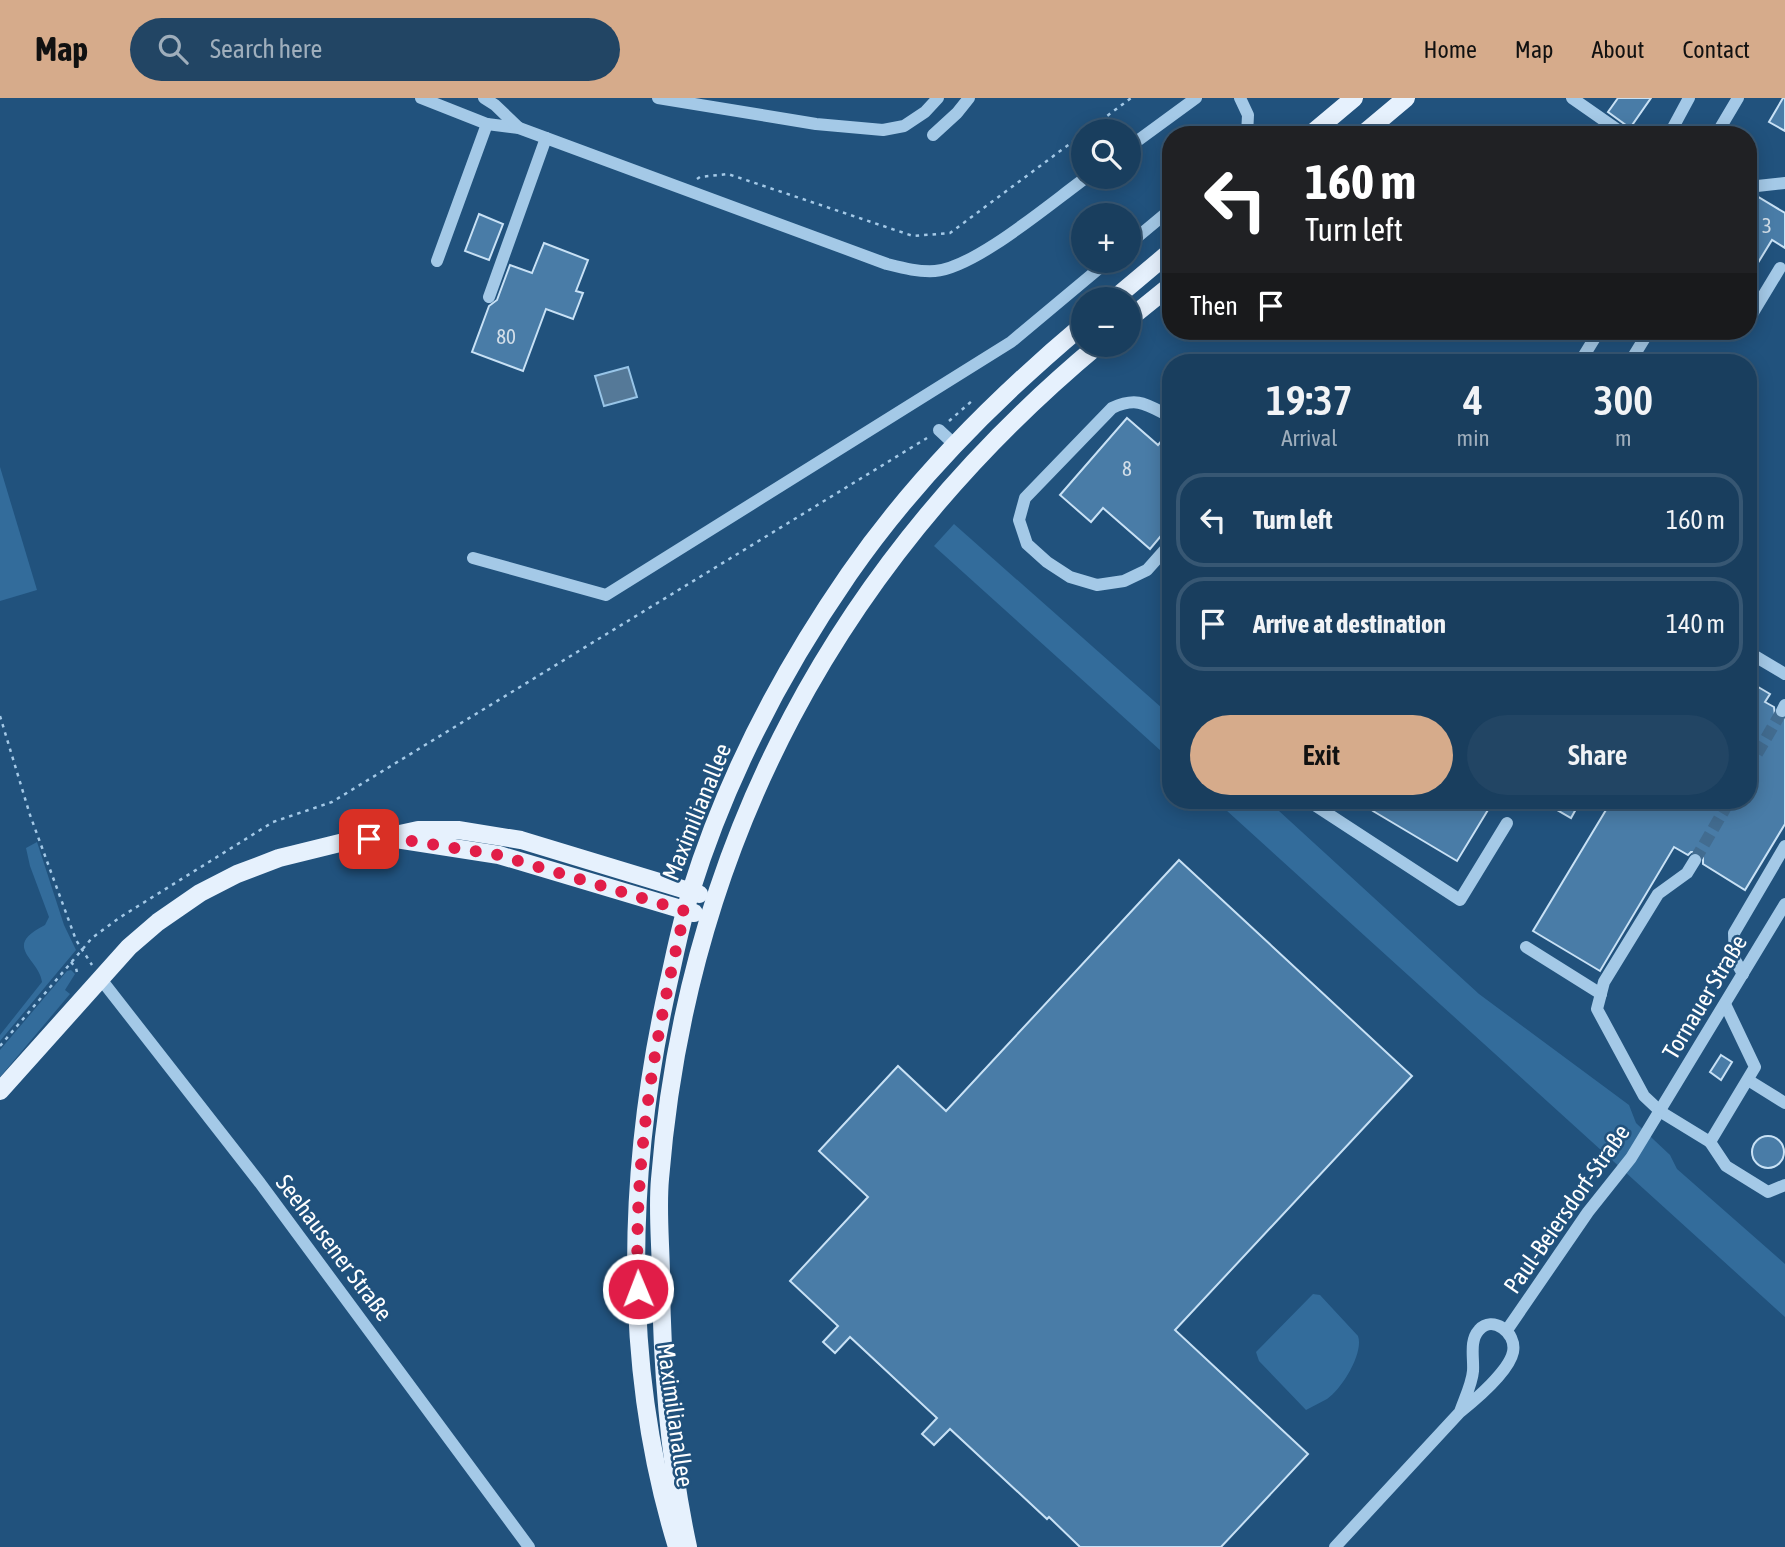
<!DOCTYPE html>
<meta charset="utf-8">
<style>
:root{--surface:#193e5e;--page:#224564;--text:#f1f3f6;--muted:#9faebc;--line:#375773;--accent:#d6ab8b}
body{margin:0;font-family:"Asap Condensed",sans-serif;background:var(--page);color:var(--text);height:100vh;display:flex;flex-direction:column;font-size:26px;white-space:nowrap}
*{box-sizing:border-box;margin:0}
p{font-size:23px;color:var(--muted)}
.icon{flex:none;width:38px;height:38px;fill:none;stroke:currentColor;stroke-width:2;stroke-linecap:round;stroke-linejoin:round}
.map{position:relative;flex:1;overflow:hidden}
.drawer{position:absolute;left:1162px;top:256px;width:595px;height:455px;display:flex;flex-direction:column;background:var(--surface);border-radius:28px;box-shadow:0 4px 18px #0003,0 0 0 2px var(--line)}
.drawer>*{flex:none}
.guide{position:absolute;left:1162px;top:28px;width:595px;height:214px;border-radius:28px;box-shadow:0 4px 18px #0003,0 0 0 2px var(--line);background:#202124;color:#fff;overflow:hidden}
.fabs{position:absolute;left:1071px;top:21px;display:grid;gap:14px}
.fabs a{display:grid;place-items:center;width:70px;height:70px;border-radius:50%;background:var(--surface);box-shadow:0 4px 18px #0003,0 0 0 2px var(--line);font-size:35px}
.pin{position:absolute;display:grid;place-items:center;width:60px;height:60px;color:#fff;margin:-30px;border-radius:14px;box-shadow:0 4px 10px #0006}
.me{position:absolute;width:77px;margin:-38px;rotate:359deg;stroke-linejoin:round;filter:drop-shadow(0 0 5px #0008)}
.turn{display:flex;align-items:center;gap:24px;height:147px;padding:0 28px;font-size:32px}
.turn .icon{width:91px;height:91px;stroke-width:2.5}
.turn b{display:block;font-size:49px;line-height:60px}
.then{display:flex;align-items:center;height:66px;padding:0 28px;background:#0003;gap:14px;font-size:26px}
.eta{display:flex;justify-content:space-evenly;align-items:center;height:119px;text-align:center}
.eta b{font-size:42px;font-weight:600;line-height:49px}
.button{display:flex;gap:14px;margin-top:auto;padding:14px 28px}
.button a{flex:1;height:80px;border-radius:42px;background:var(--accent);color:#111;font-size:28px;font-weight:600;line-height:80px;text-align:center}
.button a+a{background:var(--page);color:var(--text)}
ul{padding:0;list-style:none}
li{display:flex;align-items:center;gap:21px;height:94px;margin:0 14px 10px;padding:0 14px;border:4px solid var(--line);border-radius:28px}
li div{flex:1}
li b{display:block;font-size:26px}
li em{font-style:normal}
header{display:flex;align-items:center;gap:42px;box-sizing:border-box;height:98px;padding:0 35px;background:var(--accent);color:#111}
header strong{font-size:33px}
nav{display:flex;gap:38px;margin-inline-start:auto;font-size:24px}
.search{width:490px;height:63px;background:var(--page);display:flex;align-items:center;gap:18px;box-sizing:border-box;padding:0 24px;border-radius:38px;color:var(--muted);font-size:26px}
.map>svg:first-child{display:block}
.green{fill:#336c9b}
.water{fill:#557998;stroke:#98c5e8;stroke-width:2}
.building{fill:#497ca7;stroke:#c8e1f5;stroke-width:2}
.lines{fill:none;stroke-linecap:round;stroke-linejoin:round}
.minor-tunnel{stroke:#426c90;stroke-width:12;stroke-dasharray:12 6;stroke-linecap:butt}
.path{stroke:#a4c9e7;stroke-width:2.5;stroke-dasharray:3.5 5;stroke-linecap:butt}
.minor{stroke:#a4c9e7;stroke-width:12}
.major{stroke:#e6f1fd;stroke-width:18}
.route{stroke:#e11d48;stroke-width:12;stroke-dasharray:0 21.6}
.labels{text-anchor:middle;stroke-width:5;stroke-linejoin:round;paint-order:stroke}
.number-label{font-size:21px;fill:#d2dee9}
.street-label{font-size:24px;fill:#fff;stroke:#21527d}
</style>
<header>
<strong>Map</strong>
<div class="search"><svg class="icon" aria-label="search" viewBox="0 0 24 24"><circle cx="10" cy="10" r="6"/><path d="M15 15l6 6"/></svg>Search here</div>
<nav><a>Home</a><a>Map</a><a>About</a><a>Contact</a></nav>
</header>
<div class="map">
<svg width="1785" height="1449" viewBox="0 0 1785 1449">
<rect width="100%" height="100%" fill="#21527d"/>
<g class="green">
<polygon points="0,369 37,492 0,503"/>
<polygon points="954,426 1171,618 1171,662 934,448"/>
<polygon points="1215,702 1267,702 1479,896 1629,1007 1636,1025 1670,1057 1677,1071 1785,1166 1785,1219"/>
<path d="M37 744 64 827 76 852 0 943V937L42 884C39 860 1 849 45 827L49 819 30 768 26 750Z"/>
<polygon points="71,872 75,876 65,892 70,896 0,979 0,952 67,873"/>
<path d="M1313 1196 1320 1197 1358 1238C1364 1255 1342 1291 1327 1301 1320 1305 1313 1308 1306 1312L1259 1263 1256 1254Z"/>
</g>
<polygon class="water" points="628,269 637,299 604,308 595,278"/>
<g class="building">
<polygon points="1618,0 1651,0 1630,30 1608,14"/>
<polygon points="1783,0 1785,0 1785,33 1769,24"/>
<polygon points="1752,97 1755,97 1785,115 1785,150 1772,142 1748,181 1748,103"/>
<polygon points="479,116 503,126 489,162 465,153"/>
<polygon points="544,145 588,162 576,193 583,195 573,221 546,211 523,273 472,254 489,208 497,202 510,167 532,175"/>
<polygon points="1127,320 1158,347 1171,332 1171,426 1150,451 1103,410 1091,424 1060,397"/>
<polygon points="1748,583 1770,596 1765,604 1774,609 1775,618 1785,621 1785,726 1745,792 1703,766 1703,758 1699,754 1691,754 1688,757 1674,749 1600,873 1533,833 1612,702 1748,702"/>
<polygon points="1380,702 1494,702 1457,763 1373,713"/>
<polygon points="1540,702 1581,702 1571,720"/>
<polygon points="1179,762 1412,978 1175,1232 1308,1356 1221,1449 1080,1449 1049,1419 1047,1421 950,1331 934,1347 922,1336 937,1320 850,1239 835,1255 823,1244 838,1228 790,1183 868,1099 819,1053 898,968 946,1013"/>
<polygon points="1721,957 1732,964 1721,982 1710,974"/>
<circle cx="1768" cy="1054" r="16"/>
</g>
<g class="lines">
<g class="minor-tunnel">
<polyline points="1748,671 1782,613"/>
<polyline points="1695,762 1730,702"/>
</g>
<g class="path">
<polyline points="1087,33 1131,0"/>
<polyline points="1287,37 1295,29"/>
<polyline points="697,81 700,79 728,76 913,138 950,135 1083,36"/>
<polyline points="1092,201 1099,196"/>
<polyline points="949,323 973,302"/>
<polyline points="0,618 30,717 76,842 92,867"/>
<polyline points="71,864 76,870 78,879"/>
<polyline points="0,948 92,840 119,820 273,724 332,704 927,340"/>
</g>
<g class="minor">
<path d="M421 0 487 26 519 30 887 166C903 170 918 174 935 173 975 170 1052 104 1087 79"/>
<polyline points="484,0 495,7 519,30"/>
<polyline points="658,0 816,26 883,32 904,28 925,14 938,0"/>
<polyline points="1240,0 1248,17 1247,37"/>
<polyline points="1572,0 1625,37"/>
<polyline points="933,37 957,15 969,0"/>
<polyline points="1669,37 1689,0"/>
<polyline points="1716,37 1738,0"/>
<polyline points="1129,49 1196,0"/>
<polyline points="1748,89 1785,85"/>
<polyline points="1129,146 1171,111"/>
<polyline points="437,163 487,26"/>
<polyline points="489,199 546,40"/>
<polyline points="1748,217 1751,218 1780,170"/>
<polyline points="1558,261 1565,264"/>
<polyline points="1580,264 1599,233"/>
<polyline points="1630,264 1649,233"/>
<path d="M1171 319C1147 307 1138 298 1112 310L1025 400 1019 422 1027 446 1047 464 1070 479 1097 487 1124 483 1147 472 1171 445"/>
<polyline points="939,332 955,347"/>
<polyline points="473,460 606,497 1011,244 1108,163"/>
<polyline points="1748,554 1785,576"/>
<polyline points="1782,613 1785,607"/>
<polyline points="1320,702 1316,708 1460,802 1507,725"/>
<polyline points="1695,762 1687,775 1658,796 1604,884 1597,911 1644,998 1661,1014 1710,1044"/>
<polyline points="1526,849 1601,896"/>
<polyline points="1743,876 1735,862 1734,835 1785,748"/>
<polyline points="100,880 260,1085 529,1449"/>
<polyline points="1725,906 1755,969 1710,1044 1726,1068 1768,1094 1785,1087"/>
<polyline points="1748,982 1785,1005"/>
<polyline points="1507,1232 1588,1114 1631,1060 1785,806"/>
<path d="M1335 1449 1460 1314C1475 1302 1509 1273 1513 1254 1517 1234 1492 1217 1479 1232 1469 1243 1474 1260 1473 1273 1472 1286 1464 1302 1460 1314"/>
</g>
<g class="major">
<polyline points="1310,37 1354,0"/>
<polyline points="1362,37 1406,0"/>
<polyline points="1114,201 1171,153"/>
<polyline points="1129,221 1171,187"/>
<polyline points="396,741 499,757 694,815"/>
<polyline points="0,993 129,849 158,824 200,795 237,776 279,760 352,742 386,739 418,732 458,732 521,742 699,796"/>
<path d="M677 1449C621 1267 627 1071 668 887 675 856 681 824 691 793 726 681 782 573 849 476 914 382 996 300 1083 227"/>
<path d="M688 1449C669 1361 662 1272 661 1182 661 1148 657 1114 660 1081 687 744 839 463 1098 247"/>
</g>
</g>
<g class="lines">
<path class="route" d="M369 741 386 739 499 757 685 813C655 938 633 1062 638 1191"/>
</g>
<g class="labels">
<g class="number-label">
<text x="1767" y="135">3</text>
<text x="506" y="246">80</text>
<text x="1127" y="378">8</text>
</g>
<g class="street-label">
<text transform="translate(697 714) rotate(-68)" y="8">Maximilianallee</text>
<text transform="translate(1705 899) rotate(-59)" y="8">Tornauer Straße</text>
<text transform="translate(1567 1111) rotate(-55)" y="8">Paul-Beiersdorf-Straße</text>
<text transform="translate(334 1150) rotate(53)" y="8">Seehausener Straße</text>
<text transform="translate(675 1317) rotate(82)" y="8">Maximilianallee</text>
</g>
</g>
</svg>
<div class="fabs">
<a><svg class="icon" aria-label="search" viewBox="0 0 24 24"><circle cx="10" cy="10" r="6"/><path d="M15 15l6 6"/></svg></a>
<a>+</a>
<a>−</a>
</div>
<div class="pin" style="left:369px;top:741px;background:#d93025"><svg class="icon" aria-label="arrive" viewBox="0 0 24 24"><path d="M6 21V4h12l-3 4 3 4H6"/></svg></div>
<svg class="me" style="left:638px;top:1191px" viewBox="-20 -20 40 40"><circle r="17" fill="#e11d48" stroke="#fff" stroke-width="3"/><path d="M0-11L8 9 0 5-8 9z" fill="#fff"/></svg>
<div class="guide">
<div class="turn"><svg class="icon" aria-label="left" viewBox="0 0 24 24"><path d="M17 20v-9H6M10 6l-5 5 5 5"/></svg><div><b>160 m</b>Turn left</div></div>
<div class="then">Then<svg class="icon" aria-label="arrive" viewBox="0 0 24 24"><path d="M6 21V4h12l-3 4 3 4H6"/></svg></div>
</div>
<section class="drawer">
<div class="eta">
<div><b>19:37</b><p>Arrival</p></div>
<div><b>4</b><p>min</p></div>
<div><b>300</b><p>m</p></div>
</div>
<ul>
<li><svg class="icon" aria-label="left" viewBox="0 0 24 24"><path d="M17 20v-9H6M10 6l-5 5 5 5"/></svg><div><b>Turn left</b></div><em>160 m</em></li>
<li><svg class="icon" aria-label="arrive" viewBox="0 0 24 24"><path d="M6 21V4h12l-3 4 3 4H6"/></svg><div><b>Arrive at destination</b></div><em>140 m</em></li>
</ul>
<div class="button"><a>Exit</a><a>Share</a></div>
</section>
</div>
